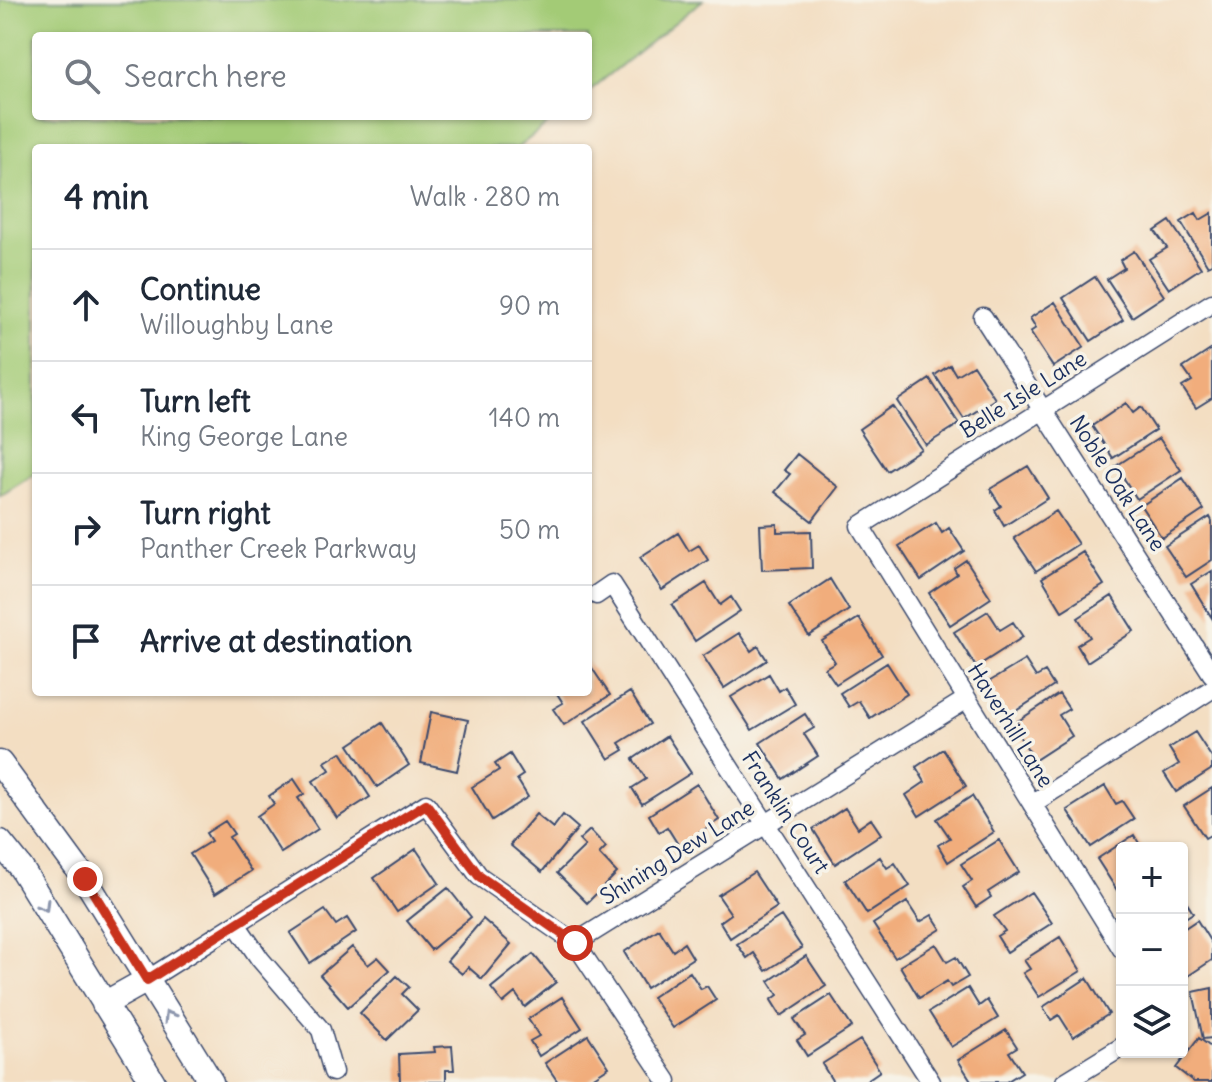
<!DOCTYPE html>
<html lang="en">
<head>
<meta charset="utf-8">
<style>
	:root { --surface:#fff; --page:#f2f2f3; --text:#1f2937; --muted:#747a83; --line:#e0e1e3 }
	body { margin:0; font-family:Delius,sans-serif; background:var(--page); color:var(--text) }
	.controls { position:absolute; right:24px; bottom:24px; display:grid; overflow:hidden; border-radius:8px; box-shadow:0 2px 6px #0004 }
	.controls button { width:72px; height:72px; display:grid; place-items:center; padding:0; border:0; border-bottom:2px solid var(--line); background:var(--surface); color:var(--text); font:40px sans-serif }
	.stop { position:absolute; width:24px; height:24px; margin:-18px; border:6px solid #c8321e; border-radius:50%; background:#fff }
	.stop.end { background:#c8321e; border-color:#fff; box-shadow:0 2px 8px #0008 }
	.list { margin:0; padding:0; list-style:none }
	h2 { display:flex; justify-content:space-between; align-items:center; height:104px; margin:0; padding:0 32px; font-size:34px }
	h2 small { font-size:26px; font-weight:400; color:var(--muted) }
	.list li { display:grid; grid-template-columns:52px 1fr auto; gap:24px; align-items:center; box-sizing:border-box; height:112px; padding:0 32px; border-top:2px solid var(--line) }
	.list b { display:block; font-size:30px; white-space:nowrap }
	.list p { margin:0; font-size:26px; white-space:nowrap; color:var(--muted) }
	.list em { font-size:26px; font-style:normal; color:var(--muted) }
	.icon { flex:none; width:44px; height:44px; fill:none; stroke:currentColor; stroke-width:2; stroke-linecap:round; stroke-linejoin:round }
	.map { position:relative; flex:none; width:1212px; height:1082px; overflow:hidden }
	.search { position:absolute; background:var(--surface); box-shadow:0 2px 6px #0004; left:32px; top:32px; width:560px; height:88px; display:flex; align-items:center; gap:20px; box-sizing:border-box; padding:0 28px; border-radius:8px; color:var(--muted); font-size:30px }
	.panel { position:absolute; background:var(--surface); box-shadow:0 2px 6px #0004; left:32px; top:144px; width:560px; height:552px; border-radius:8px }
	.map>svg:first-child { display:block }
	.green { fill:#a3cb76; stroke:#5f7d6a; stroke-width:2 }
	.building { fill:#f1ad7c }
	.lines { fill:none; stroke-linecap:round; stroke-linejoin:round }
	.minor-casing { stroke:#3b496d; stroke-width:21 }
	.secondary-casing { stroke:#3b496d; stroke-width:27 }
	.minor { stroke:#fff; stroke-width:18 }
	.secondary { stroke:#fff; stroke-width:24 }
	.oneway { stroke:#8d97ae }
	.route { stroke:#c8321e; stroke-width:10 }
	.labels { text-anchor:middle; stroke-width:7; stroke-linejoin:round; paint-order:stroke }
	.street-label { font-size:22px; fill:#1b2f5e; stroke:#f7f3e8 }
</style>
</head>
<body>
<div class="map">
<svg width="1212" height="1082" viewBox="0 0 1212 1082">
	<rect width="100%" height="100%" fill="#f7f3e8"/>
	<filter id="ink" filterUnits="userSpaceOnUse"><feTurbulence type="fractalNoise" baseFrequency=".0125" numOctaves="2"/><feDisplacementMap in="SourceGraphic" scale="16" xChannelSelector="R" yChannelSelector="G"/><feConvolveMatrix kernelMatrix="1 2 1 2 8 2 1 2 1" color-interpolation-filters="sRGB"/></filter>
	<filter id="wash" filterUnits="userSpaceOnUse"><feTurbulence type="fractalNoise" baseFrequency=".006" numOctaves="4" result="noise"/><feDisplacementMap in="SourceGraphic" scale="32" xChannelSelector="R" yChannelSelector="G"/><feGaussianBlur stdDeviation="1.8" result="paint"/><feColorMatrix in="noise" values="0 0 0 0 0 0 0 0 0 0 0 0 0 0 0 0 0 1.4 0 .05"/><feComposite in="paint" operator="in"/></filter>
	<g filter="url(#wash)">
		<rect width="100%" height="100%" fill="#f3dec2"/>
		<!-- green -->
		<path class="green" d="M0,0H703L588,92V36H36V116H558L517,148H36V473L0,496Z"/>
		<g id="blocks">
			<!-- building -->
			<path class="building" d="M1196,213L1200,220L1212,213V264L1208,266L1181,222Z
				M1170,221L1201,268L1169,289L1149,259L1167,248L1155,231Z
				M1134,251L1164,296L1132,317L1107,279L1124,268L1120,260Z
				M1095,277L1123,320L1091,341L1063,298Z
				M1055,302L1084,347L1053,367L1030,332L1036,328L1030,318Z
				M1212,349V398L1196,408L1182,387L1192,381L1183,368Z
				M950,365L956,375L973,365L995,399L964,419L935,375Z
				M930,379L959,424L926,445L897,401Z
				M1126,403L1133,413L1141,407L1156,430L1113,458L1092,426Z
				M892,406L921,449L887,471L859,429Z
				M1159,438L1181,470L1137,499L1116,466Z
				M797,454L838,487L812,521L775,492L790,474L784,470Z
				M1028,466L1048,498L1004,526L995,510L1001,506L990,489Z
				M1183,478L1204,510L1162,538L1141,506Z
				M1056,511L1078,544L1036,571L1014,538Z
				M1210,517L1212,521V560L1186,577L1165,546Z
				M936,523L942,533L949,528L964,551L921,580L899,546Z
				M777,524V532L811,531L812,568L762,570L760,525Z
				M678,533L689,551L699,545L708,560L662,590L640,557Z
				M1083,552L1104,585L1062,611L1042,578Z
				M966,560L991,598L950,625L929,593L957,574L954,568Z
				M1212,571V618L1191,584Z
				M830,579L849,610L809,636L789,606Z
				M706,583L720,605L731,597L740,611L695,641L672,605Z
				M1112,596L1134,631L1087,662L1077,645L1090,637L1078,618Z
				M988,611L1000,630L1013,622L1023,637L976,667L954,632Z
				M859,618L882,655L836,684L825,668L835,662L822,641Z
				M739,633L751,651L758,646L767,660L724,688L703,656Z
				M1025,660L1036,677L1045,672L1054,686L1008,716L987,683Z
				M588,662L610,695L564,725L553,709L563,703L556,692H588Z
				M887,663L907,694L870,718L859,701L849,707L840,693Z
				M769,674L779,691L785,687L795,704L752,730L731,697Z
				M630,692L650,724L619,743L624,750L609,759L585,721Z
				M1059,694L1069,709L1059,715L1072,736L1035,760L1012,725Z
				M431,712L468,720L457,771L421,763Z
				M805,714L814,728L804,734L818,756L783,779L760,743Z
				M382,723L409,765L377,787L349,745Z
				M1195,732L1212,758V769L1176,792L1164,773L1179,764L1169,748Z
				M667,736L691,773L642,804L632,788L646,779L633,759Z
				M943,749L966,786L919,816L906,795L925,782L916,767Z
				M341,752L370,797L337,818L313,781L330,770L325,762Z
				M510,754L523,775L517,779L528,797L492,820L472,787L499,770L495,764Z
				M294,779L304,794L298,798L318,829L281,853L257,816L274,804L269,796Z
				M697,784L719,820L679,846L667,827L659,832L649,815Z
				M1105,786L1116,804L1122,801L1134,819L1091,847L1067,810Z
				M1212,788V834L1205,838L1184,806Z
				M972,796L994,832L948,862L938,845L950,838L937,819Z
				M845,808L858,828L871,819L881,834L835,864L813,829Z
				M536,814L553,828L563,815L578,828L542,872L510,845Z
				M225,821L234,834L229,837L251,871L215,894L190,854L211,841L206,833Z
				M590,830L606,847L599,854L617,873L587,903L557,873L585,846L579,840Z
				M1134,835L1142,848H1122V898L1097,859Z
				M999,840L1019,872L988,892L991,897L976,907L963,887L972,881L961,864Z
				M416,849L439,883L397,912L374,878Z
				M880,857L887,868L895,863L910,886L867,914L845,880Z
				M754,872L777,907L730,938L720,922L731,914L718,895Z
				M448,888L471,917L431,950L407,921Z
				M1031,892L1052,923L1007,952L997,936L1005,931L994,916Z
				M1182,895L1193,913L1182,920Z
				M907,902L920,922L932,915L941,929L895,958L873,924Z
				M325,910L336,925L347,918L356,932L310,963L290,933Z
				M781,916L802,948L766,971L754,953L747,958L737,944Z
				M483,919L511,944L482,979L468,967L462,974L447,961Z
				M1197,920L1212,944V960L1182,980V930Z
				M659,929L673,951L684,943L693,958L646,988L624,952Z
				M1060,937L1081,971L1039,997L1023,973L1030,969L1024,960Z
				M936,944L947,962L956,957L968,977L951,987L947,981L919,998L900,966Z
				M352,947L368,965L378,957L390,970L348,1007L320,975Z
				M533,954L556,982L525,1007L515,993L503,1003L491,988Z
				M806,956L826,986L781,1016L771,1000L778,995L769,981Z
				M690,972L701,989L707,986L716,1000L673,1028L652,997Z
				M397,976L409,987L402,994L418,1010L387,1040L360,1013Z
				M1087,978L1109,1014L1073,1037L1059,1015L1051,1020L1043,1007Z
				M968,988L979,1006L987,1000L998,1018L951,1047L929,1012Z
				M1212,988V1038L1203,1039L1193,992Z
				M831,995L852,1027L807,1056L797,1040L805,1035L794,1019Z
				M562,997L582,1028L539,1056L530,1041L539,1036L528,1019Z
				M1006,1030L1017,1047L1009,1052L1022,1072L1006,1082H972L958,1060Z
				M588,1035L609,1067L586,1082H558L545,1063Z
				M1199,1038L1212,1048V1082H1194L1176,1068Z
				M860,1040L880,1071L864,1082H833L822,1064Z
				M452,1046L454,1070H446V1082H400L399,1054L435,1052L434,1047Z"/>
		</g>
	</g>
	<g filter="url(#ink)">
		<use href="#blocks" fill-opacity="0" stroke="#3b496d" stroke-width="2"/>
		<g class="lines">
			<!-- minor casing -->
			<g class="minor-casing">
				<path id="minor" d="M983,317L1212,674
					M596,595L612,584L931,1082
					M1032,804L1212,689
					M236,924L260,959L321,1030L333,1072
					M575,943L967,699
					M1122,949L860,526L1212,303
					M147,980L426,804L479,876L575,943L667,1081
					M1065,1082L1122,1047"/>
			</g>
			<!-- secondary casing -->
			<g class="secondary-casing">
				<path id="secondary" d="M0,763L85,879L211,1082
					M0,842L21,868L153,1082
					M104,1004L147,980"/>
			</g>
			<!-- minor -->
			<use href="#minor" class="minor"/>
			<!-- secondary -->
			<use href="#secondary" class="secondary"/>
		</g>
		<!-- one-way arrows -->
		<defs><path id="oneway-chevron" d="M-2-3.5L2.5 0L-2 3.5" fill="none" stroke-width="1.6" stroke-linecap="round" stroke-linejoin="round" transform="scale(2)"/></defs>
		<g class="oneway">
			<use href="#oneway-chevron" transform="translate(44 906) rotate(59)"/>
			<use href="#oneway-chevron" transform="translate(169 1016) rotate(-122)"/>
		</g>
	</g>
	<g class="lines" filter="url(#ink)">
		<!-- route -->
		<path class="route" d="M85,879L147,980L426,804L479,876L575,943"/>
	</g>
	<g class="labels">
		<!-- street labels -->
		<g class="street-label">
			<text transform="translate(1023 394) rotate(-32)" y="8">Belle Isle Lane</text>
			<text transform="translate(1118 483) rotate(57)" y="8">Noble Oak Lane</text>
			<text transform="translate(1011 725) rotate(58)" y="8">Haverhill Lane</text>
			<text transform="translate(786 812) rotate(57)" y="8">Franklin Court</text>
			<text transform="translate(677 852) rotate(-32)" y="8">Shining Dew Lane</text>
		</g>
	</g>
</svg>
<div class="controls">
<button>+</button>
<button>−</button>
<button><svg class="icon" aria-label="layers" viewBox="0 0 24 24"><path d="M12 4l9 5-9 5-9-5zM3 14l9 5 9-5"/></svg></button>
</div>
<div class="stop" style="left:575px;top:943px"></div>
<div class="stop end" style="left:85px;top:879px"></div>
<div class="search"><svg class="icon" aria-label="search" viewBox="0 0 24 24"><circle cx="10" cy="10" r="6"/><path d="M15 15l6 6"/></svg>Search here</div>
<section class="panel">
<h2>4 min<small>Walk · 280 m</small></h2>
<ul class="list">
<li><svg class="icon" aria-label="ahead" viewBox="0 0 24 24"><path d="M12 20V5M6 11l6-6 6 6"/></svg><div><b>Continue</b><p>Willoughby Lane</p></div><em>90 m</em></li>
<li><svg class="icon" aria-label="left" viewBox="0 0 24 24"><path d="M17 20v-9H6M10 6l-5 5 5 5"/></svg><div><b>Turn left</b><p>King George Lane</p></div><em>140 m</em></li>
<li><svg class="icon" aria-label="right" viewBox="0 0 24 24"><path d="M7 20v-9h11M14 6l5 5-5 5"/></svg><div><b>Turn right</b><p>Panther Creek Parkway</p></div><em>50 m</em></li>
<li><svg class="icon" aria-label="arrive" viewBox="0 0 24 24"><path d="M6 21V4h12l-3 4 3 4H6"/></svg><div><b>Arrive at destination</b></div></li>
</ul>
</section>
</div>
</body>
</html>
